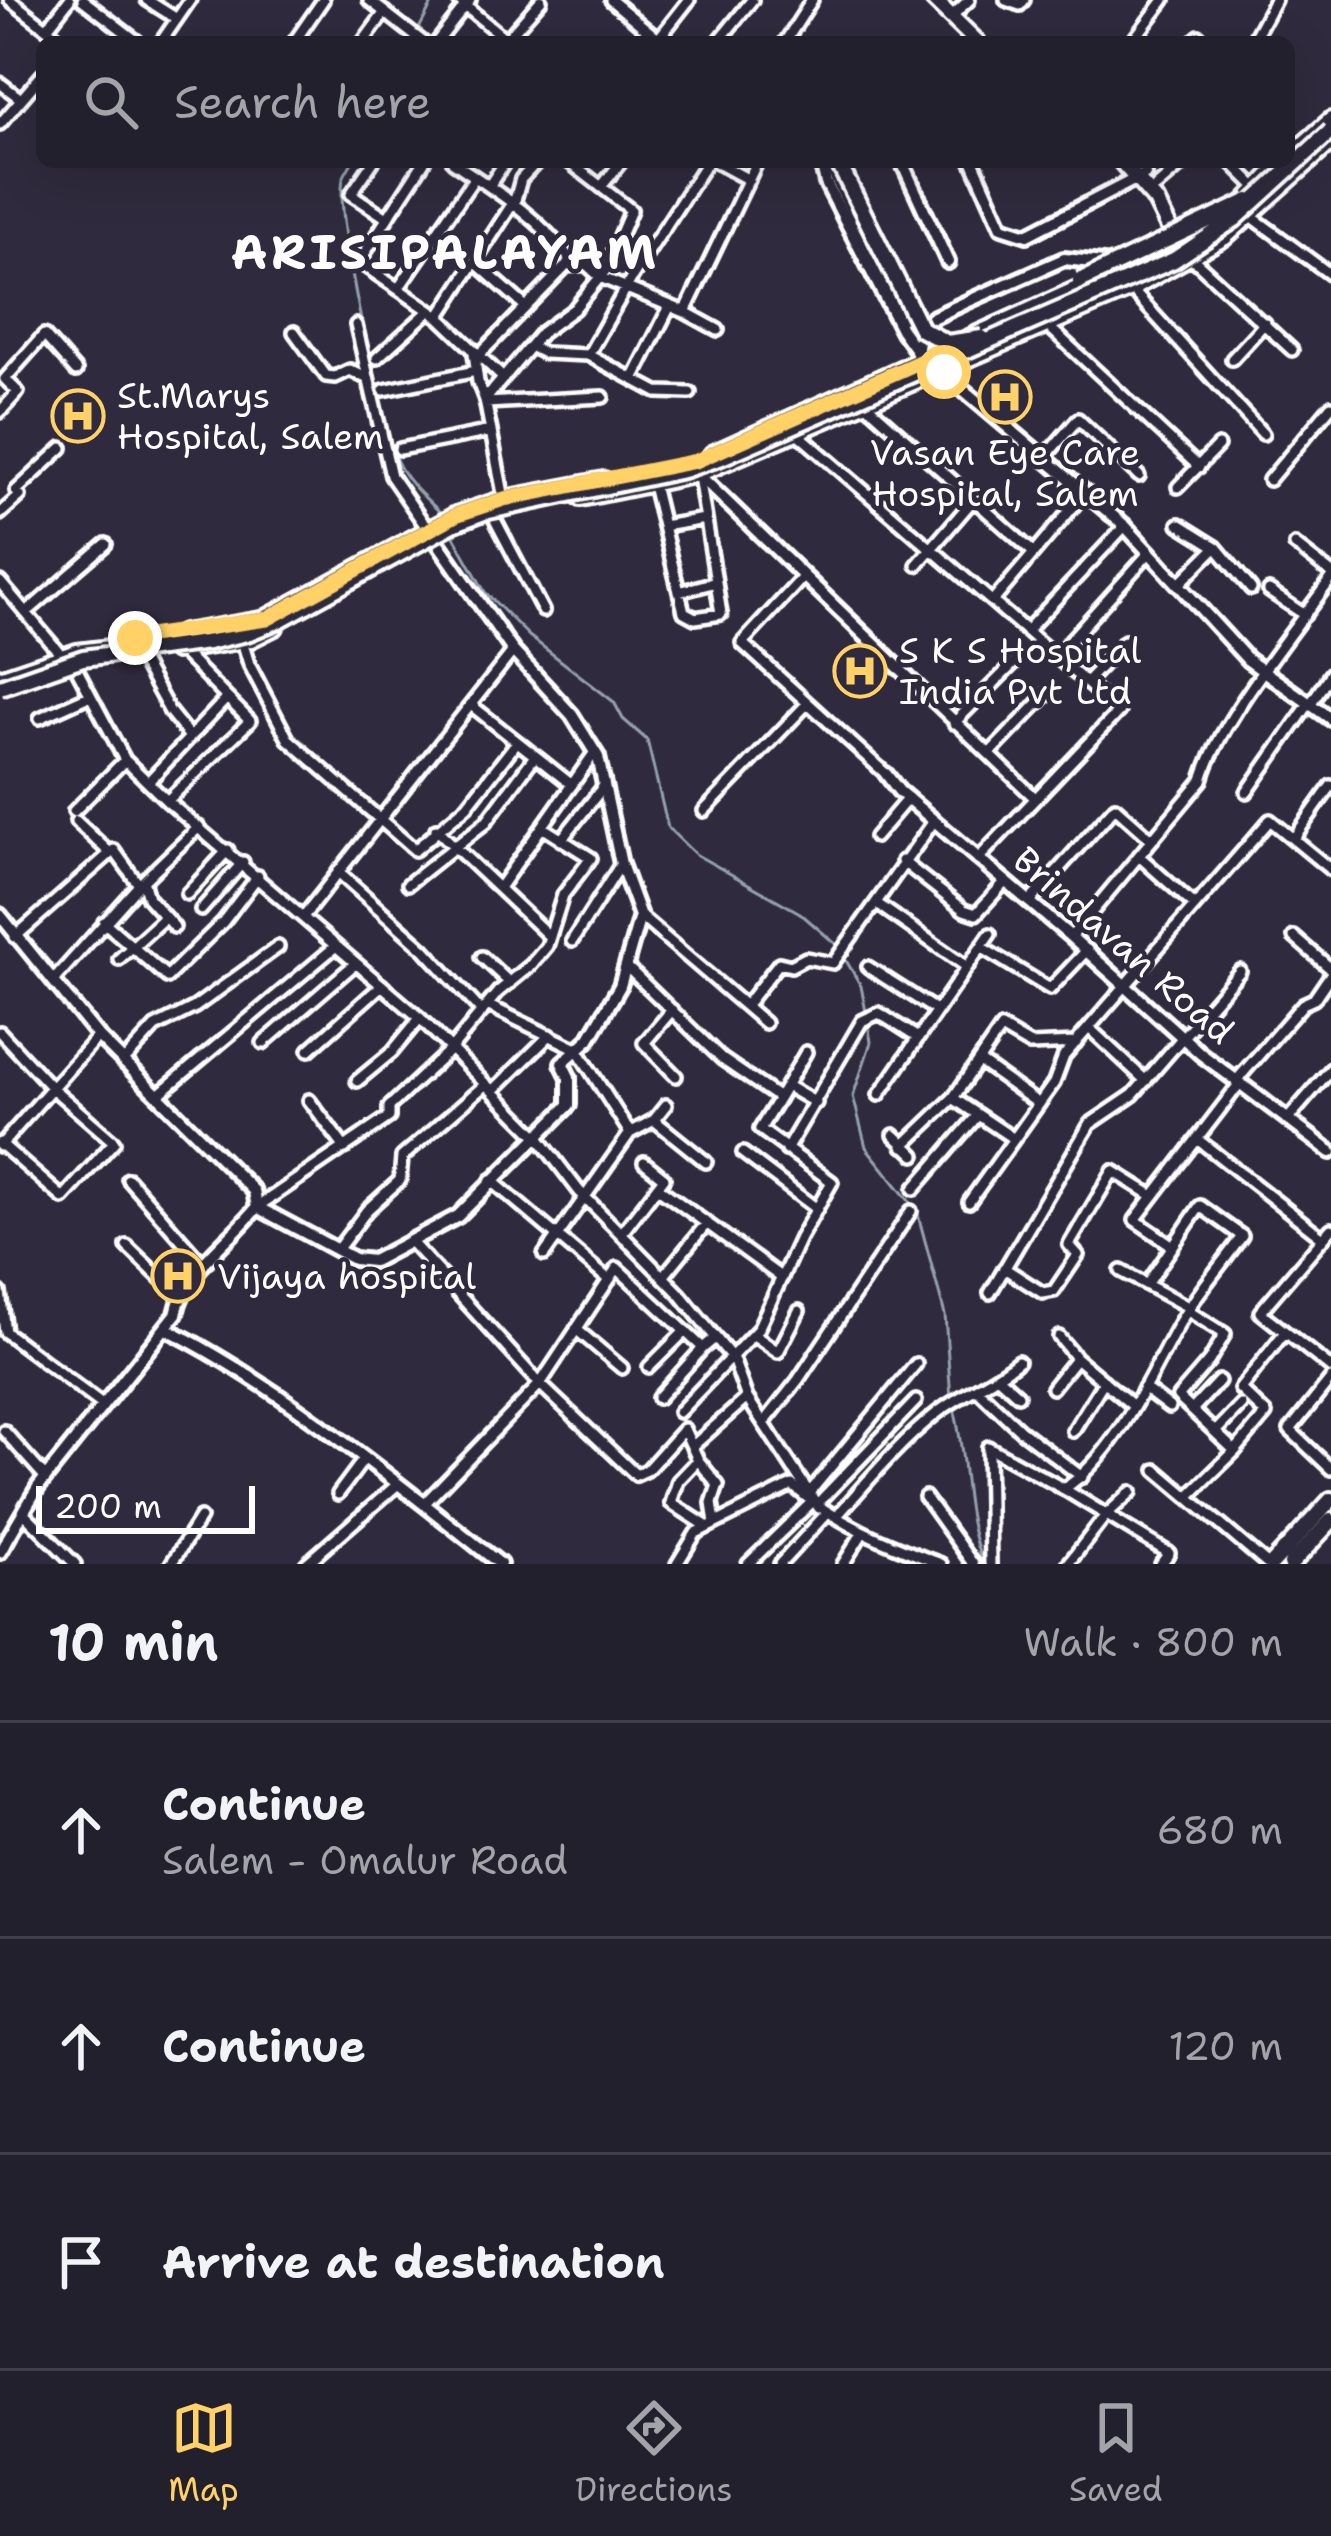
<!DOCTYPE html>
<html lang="en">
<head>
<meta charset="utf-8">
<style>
	:root { --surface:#23202e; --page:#2b2836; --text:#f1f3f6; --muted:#a3a3aa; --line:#403e4a; --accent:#ffd166 }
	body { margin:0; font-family:"Shantell Sans",sans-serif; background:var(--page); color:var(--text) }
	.scale { position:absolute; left:36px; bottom:30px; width:219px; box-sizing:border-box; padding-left:12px; border:6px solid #fff; border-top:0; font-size:33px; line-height:42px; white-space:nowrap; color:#fff; -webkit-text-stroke:9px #2f2a3d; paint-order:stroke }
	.stop { position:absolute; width:36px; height:36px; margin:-27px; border:9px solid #ffd166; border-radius:50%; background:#fff }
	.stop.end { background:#ffd166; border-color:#fff; box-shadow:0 3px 12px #0008 }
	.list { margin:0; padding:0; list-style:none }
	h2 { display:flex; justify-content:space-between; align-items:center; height:156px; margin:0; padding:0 48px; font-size:51px }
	h2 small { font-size:39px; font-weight:400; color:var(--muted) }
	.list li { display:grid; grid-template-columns:78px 1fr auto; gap:36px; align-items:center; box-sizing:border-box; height:216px; padding:0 48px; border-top:3px solid var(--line) }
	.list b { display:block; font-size:45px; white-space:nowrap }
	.list p { margin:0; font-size:39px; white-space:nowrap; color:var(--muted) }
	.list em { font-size:39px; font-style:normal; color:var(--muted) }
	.icon { flex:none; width:66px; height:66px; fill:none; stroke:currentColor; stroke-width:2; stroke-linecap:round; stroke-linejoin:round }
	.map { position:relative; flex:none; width:1331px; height:1564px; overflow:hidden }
	.search { position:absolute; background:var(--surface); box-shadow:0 12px 48px #0002; left:36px; right:36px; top:36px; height:132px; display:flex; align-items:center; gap:30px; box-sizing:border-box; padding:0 42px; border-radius:18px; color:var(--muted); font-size:45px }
	.sheet { height:804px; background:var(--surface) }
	nav { display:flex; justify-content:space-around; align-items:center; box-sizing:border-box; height:168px; border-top:3px solid var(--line); background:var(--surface); font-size:33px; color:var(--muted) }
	nav a { display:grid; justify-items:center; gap:6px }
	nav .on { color:var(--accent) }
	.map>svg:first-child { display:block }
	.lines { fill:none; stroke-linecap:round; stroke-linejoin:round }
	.stream { stroke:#94a2ae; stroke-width:3 }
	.minor-casing { stroke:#fff; stroke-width:18 }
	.tertiary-casing { stroke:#fff; stroke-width:20 }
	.primary-casing { stroke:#fff; stroke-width:22 }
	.minor { stroke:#2f2a3d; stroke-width:9 }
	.tertiary { stroke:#2f2a3d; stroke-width:10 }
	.primary { stroke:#2f2a3d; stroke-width:14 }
	.primary-bridge-casing { stroke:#fff; stroke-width:22; stroke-linecap:butt }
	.primary-bridge { stroke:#2f2a3d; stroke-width:14 }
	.route { stroke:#ffd166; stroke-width:15 }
	.labels { text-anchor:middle; stroke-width:9; stroke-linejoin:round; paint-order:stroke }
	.poi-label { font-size:36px; fill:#fff; stroke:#2f2a3d; text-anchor:start }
	.street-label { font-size:36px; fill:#fff; stroke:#2f2a3d }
	.district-label { font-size:48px; font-weight:bold; letter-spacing:3px; fill:#fff; stroke:#2f2a3d }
</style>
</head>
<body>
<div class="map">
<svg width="1331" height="1564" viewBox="0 0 1331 1564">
	<rect width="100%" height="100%" fill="#2f2a3d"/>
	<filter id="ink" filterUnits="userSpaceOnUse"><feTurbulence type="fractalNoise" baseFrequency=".00833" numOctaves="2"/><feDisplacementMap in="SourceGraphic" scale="24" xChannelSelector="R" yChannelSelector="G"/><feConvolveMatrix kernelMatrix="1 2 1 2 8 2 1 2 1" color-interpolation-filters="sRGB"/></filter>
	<g filter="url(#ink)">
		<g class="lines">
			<!-- stream -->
			<path class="stream" d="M412,42L434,0
				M352,162C349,168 345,173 343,179C335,215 380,420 396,459C406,483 426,498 443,515
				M450,529L485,592L529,636L614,702L623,719L647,740L668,828L695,854L800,913L838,946
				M844,957L861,986L866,1012
				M868,1024L871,1042L853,1096L866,1147L917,1211L945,1315L951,1399
				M954,1408C968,1464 961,1507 983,1564"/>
			<!-- minor casing -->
			<g class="minor-casing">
				<path id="minor" d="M10,0L64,42
					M83,0L138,42
					M147,0L177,19
					M369,0L423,42
					M458,0L509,42
					M611,0L658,39
					M1006,0L1020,5L1024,0
					M951,17L969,0
					M48,27L69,0
					M506,40L541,0
					M161,42L190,0
					M294,42L323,0
					M363,42L385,12
					M437,42L470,0
					M656,42L689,0
					M718,42L752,0
					M785,42L812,0
					M1132,42L1164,0
					M1192,42L1199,36
					M1252,42L1275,0
					M0,83L21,99
					M0,124L42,75
					M373,162L351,194L387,218
					M424,162L359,262L439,317L515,200L521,179L537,162
					M453,162C495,190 540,218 570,259L566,266L586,264L600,277L685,312L757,162
					M716,162L749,180
					M1231,162L1256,187
					M489,186L505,162
					M601,187L621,162
					M1156,187L1185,162
					M1251,216L1331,275
					M1192,258L1292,350
					M475,262L526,307
					M398,289L475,177
					M1131,289L1263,434
					M685,312L718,330
					M439,317L503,378
					M356,325L391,476L427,528
					M1047,325L1199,467
					M294,332L326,376L335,377L350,370L368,379
					M530,346L544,353L588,355L657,392L690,393
					M474,353L478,382L485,400
					M479,355L566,266
					M588,355L631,279L707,162
					M377,358L429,311
					M1232,359L1265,323
					M633,379L670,306
					M384,390L476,371
					M486,403L603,397
					M865,403L1034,553
					M0,412L18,392L5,379L44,335L76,371
					M797,433L1119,711L978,859
					M400,449L491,431
					M1043,459L1078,419L1139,476
					M1269,480L1331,406
					M653,485L684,612L695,618L721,614L716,582
					M1178,487L1218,446
					M504,499L485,400L541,333L574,309L605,271L631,210L569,162
					M0,514L20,496L16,491L62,448
					M493,516L543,611
					M1179,524L1216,547L1251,589
					M663,526L705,519
					M1295,545L1331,573
					M917,565L973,500
					M804,576L742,643L886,774
					M0,582L58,651
					M1180,583L1216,547
					M1269,591L1305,615
					M679,592L716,582L698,470
					M994,600L1084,494
					M28,611L106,544
					M1027,630L1125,526
					M242,641L249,664L288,739L415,850L467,806L517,742
					M139,656L170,712L190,737
					M1056,656L1150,552
					M75,666L125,760L167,801L420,1018L537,1136L579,1191L680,1294L733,1359L747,1398L819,1508
					M899,668L1035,798
					M1086,682L1125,641
					M471,705L572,785
					M1309,706L1331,673
					M40,718L89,696
					M954,723L1015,662
					M990,753L1050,691
					M148,782L226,699
					M1247,792L1308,705
					M167,801L250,721L181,651
					M74,811L125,760
					M704,811L808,703
					M76,821L110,853
					M436,829L550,937
					M875,837L908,798
					M1293,839L1331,786
					M561,840L603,787
					M1139,856L1195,906
					M902,861L964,910L976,914L1005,882
					M338,872L424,949L482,1012
					M144,884L148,898L174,927
					M408,884L486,822L535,756
					M499,888L595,752
					M187,894L228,850
					M1029,902L1115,807L1152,840
					M876,903L967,967
					M201,910L243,862
					M640,916L765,1023
					M303,917L513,651
					M104,922L167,977L223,922L258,876
					M15,937L114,850L139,885
					M1071,937L1202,780C1218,723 1294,630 1331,579
					M1294,937L1331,969
					M572,941L621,864
					M981,947L1050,989L1087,950
					M482,957L510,983
					M119,959L163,919
					M626,966L722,1059L779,1098L760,1129L832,1182L800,1238L758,1329L679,1412
					M868,967L937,1011
					M53,981L139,885L199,827
					M487,1005L577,1049L630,1133L544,1255
					M746,1005L779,963L791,966L806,958L833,963L934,821
					M672,1010L644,1043L676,1076
					M1089,1028L1146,1081
					M0,1032L51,1087L114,1142L63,1198L0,1143
					M263,1043L356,963
					M309,1050L382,985
					M979,1061L1039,1104
					M123,1062L155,1027L195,1007L278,947
					M357,1081L392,1052L420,1018
					M1236,1081L1303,1004L1314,999L1331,974
					M787,1086L816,1103
					M493,1091L550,1035
					M159,1094L336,946
					M879,1095L990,934
					M779,1098L806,1052
					M309,1100L345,1148
					M654,1120L706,1162
					M1287,1120L1331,1069
					M630,1133L654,1120L666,1105
					M894,1135L915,1155
					M1014,1139L953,1098L1001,1028L1030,1045L1076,1043
					M1197,1139L1323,1238
					M0,1146L98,1036
					M903,1146L953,1098
					M786,1150L862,1021L879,1013L918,1038
					M743,1153L817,1209
					M128,1179L204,1265
					M491,1180L609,1280
					M657,1187L782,1278
					M914,1189L978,1115
					M969,1202L1054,1083L1064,1056L1270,820L1331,870
					M257,1207L389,1117V1107L451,1049L498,992L531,965L547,946L563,895L591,858L542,827
					M1331,1229L1260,1312L1331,1368
					M621,1234L664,1178L644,1162
					M411,1242L540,1384L424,1504
					M127,1246L179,1296
					M1173,1246L1135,1220L1240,1083
					M337,1250L367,1210L400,1180L402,1157L486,1084
					M1004,1268L1043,1293L1054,1291L1078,1255L1069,1245L1113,1171L1153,1196
					M1121,1271L1190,1308
					M663,1277L706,1224
					M1148,1283L1200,1206L1242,1236C1220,1267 1194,1296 1176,1329C1147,1382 1115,1455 1064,1489L1169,1553L1161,1564
					M0,1292L5,1332L101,1404
					M990,1293L1090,1124L1133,1095L1240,971
					M1188,1311L1225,1334L1209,1361L1178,1397L1235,1451L1188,1497L1267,1564
					M576,1329L622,1368
					M754,1335L778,1352L799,1311
					M1059,1337L1076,1358L1132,1405
					M649,1367L685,1331
					M998,1377L1018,1395
					M1331,1379L1290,1430L1331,1469
					M1052,1388L1076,1358
					M1144,1388L1169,1407
					M978,1390L1020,1430L1082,1477
					M658,1398L703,1348
					M1192,1410L1219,1381
					M764,1423L798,1380L911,1211
					M4,1431L46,1478
					M1073,1431L1104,1381
					M1215,1432L1241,1405
					M694,1445L747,1398
					M1235,1451L1266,1414L1240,1389L1285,1332
					M698,1460L678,1481L671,1503L708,1527
					M1156,1470L1188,1497
					M810,1492L916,1364
					M338,1494L364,1459
					M925,1497L973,1564
					M817,1504L916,1401
					M25,1514L75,1564
					M836,1517C868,1481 899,1443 937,1413C963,1393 993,1382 1018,1361
					M715,1523L712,1503L718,1485L698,1460L684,1429L647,1470L636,1475L540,1384L617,1268L703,1348L715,1338
					M171,1564L200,1518
					M306,1564L398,1484
					M677,1564L696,1533L792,1485C835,1523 887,1544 941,1564
					M748,1564L812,1502
					M780,1564L827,1513
					M843,1564L863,1532
					M990,1564L988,1447L1064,1489
					M1068,1564L1106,1515L1131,1492"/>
			</g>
			<!-- tertiary casing -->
			<g class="tertiary-casing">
				<path id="tertiary" d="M821,162L826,183L901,329L916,350L1125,526L1248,660L1331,719
					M902,162L948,262
					M973,162L1002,227L1027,235L1145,174
					M917,354L920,335L932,318L971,300L1064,259L1113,264
					M698,474L899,668
					M886,774L899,791L1071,937L1201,1054L1331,1152
					M0,915L98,1036L254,1191L257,1207L354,1259L373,1261L458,1216L569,1105V1077L562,1063L589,1039L620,986L640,916L621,864L598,757L572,715L513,651L429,530
					M165,1328C281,1386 398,1484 500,1564
					M0,1552L38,1487L176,1314C185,1269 230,1242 257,1207"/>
			</g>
			<!-- primary casing -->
			<g class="primary-casing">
				<path id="primary" d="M934,0L977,42
					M1289,157L1331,120
					M830,162L903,316
					M1122,162L1156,201L1178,246
					M1239,208L1283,162
					M1144,258L1194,234
					M712,454L1097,280
					M581,498L698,474L1131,289L1225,237L1331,142
					M261,621L456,515L504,499L604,480
					M183,633L267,619
					M176,651L251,639L275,627
					M0,678L77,652L194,638
					M1272,1564L1331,1500
					M1291,1564L1331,1521"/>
			</g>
			<!-- minor -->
			<use href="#minor" class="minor"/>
			<!-- tertiary -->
			<use href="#tertiary" class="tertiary"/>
			<!-- primary -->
			<use href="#primary" class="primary"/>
			<!-- primary-bridge casing -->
			<g class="primary-bridge-casing">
				<path id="primary-bridge" d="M838,162L921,329L947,343L982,338
					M1080,281L1249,201
					M0,687L83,658L208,642L247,633L279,620L453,524L484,512L683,470L719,458L1174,260L1235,219L1331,131"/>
			</g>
			<!-- primary-bridge -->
			<use href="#primary-bridge" class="primary-bridge"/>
		</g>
	</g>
	<g class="lines" filter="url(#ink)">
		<!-- route -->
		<path class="route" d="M135,638L267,619L456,515L504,499L696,461L926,359L944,372"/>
	</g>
	<!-- icons -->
	<defs>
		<g id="hospital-ring" transform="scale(2.7)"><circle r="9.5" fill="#2f2a3d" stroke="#ffd166" stroke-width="1.5"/><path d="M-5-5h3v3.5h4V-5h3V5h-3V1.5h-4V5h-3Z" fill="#ffd166"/></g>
	</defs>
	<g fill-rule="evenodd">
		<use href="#hospital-ring" x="1005" y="397"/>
		<use href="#hospital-ring" x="78" y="416"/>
		<use href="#hospital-ring" x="860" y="671"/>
		<use href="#hospital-ring" x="178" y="1276"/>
	</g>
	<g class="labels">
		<!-- poi labels -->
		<g class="poi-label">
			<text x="117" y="408">St.Marys<tspan x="117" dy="41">Hospital, Salem</tspan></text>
			<text x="1005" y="465" text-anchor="middle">Vasan Eye Care<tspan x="1005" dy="41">Hospital, Salem</tspan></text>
			<text x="899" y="663">S K S Hospital<tspan x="899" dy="41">India Pvt Ltd</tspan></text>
			<text x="217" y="1289">Vijaya hospital</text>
		</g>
		<!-- street labels -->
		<g class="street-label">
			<text transform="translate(1124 945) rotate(41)" y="13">Brindavan Road</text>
		</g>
		<!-- district labels -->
		<g class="district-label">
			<text x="445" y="269">ARISIPALAYAM</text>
		</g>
	</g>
</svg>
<div class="scale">200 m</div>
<div class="stop" style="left:944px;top:372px"></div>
<div class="stop end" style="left:135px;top:638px"></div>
<div class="search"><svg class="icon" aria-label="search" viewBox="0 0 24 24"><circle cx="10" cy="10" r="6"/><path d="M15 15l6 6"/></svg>Search here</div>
</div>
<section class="sheet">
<h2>10 min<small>Walk · 800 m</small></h2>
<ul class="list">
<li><svg class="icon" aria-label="ahead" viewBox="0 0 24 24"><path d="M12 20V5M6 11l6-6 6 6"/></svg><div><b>Continue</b><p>Salem - Omalur Road</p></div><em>680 m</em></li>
<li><svg class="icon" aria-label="ahead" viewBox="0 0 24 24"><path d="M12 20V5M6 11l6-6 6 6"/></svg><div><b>Continue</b></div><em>120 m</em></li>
<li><svg class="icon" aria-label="arrive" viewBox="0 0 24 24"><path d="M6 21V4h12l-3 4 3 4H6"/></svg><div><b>Arrive at destination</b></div></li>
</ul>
</section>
<nav>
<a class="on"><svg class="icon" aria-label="map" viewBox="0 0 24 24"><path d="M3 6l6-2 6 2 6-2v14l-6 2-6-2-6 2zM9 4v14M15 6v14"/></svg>Map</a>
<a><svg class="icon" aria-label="directions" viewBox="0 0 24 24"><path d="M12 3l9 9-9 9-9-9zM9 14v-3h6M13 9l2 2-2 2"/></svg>Directions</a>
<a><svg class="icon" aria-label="saved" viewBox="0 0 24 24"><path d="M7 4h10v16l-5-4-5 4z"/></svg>Saved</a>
</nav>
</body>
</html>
